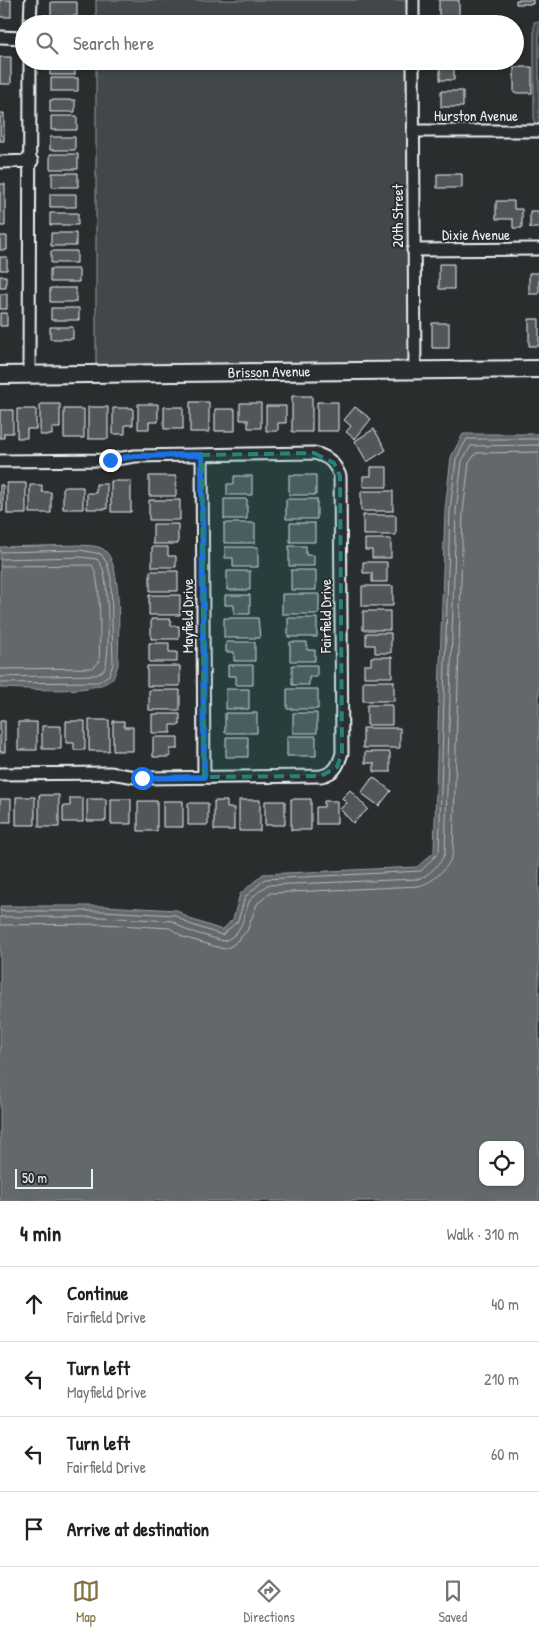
<!DOCTYPE html>
<html lang="en">
<head>
<meta charset="utf-8">
<style>
	:root { --surface:#fff; --page:#f2f2f2; --text:#202124; --muted:#757577; --line:#e0e0e0; --accent:#847042 }
	body { margin:0; font-family:"Patrick Hand",sans-serif; background:var(--page); color:var(--text) }
	.controls { position:absolute; right:15px; bottom:15px; display:grid; overflow:hidden; border-radius:10px; box-shadow:0 1px 4px #0004 }
	.controls button { width:45px; height:45px; display:grid; place-items:center; padding:0; border:0; border-bottom:1px solid var(--line); background:var(--surface); color:var(--text); font:25px sans-serif }
	.scale { position:absolute; left:15px; bottom:12px; width:78px; box-sizing:border-box; padding-left:5px; border:2px solid #e8f1f8; border-top:0; font-size:14px; line-height:18px; white-space:nowrap; color:#e8f1f8; -webkit-text-stroke:4px #2a2d2e; paint-order:stroke }
	.stop { position:absolute; width:15px; height:15px; margin:-11px; border:4px solid #1a73e8; border-radius:50%; background:#fff }
	.stop.end { background:#1a73e8; border-color:#fff; box-shadow:0 1px 5px #0008 }
	.list { margin:0; padding:0; list-style:none }
	h2 { display:flex; justify-content:space-between; align-items:center; height:65px; margin:0; padding:0 20px; font-size:21px }
	h2 small { font-size:16px; font-weight:400; color:var(--muted) }
	.list li { display:grid; grid-template-columns:32px 1fr auto; gap:15px; align-items:center; box-sizing:border-box; height:75px; padding:0 20px; border-top:1px solid var(--line) }
	.list b { display:block; font-size:19px; white-space:nowrap }
	.list p { margin:0; font-size:16px; white-space:nowrap; color:var(--muted) }
	.list em { font-size:16px; font-style:normal; color:var(--muted) }
	.icon { flex:none; width:28px; height:28px; fill:none; stroke:currentColor; stroke-width:2; stroke-linecap:round; stroke-linejoin:round }
	.map { position:relative; flex:none; width:539px; height:1201px; overflow:hidden }
	.search { position:absolute; background:var(--surface); box-shadow:0 1px 4px #0004; left:15px; right:15px; top:15px; height:55px; display:flex; align-items:center; gap:12px; box-sizing:border-box; padding:0 18px; border-radius:28px; color:var(--muted); font-size:19px }
	.sheet { height:365px; background:var(--surface) }
	nav { display:flex; justify-content:space-around; align-items:center; box-sizing:border-box; height:70px; border-top:1px solid var(--line); background:var(--surface); font-size:14px; color:var(--muted) }
	nav a { display:grid; justify-items:center; gap:2px }
	nav .on { color:var(--accent) }
	.map>svg:first-child { display:block }
	.green { fill:#424648; stroke:#959ca0 }
	.water { fill:#63686b; stroke:#989fa3; fill-rule:evenodd }
	.lines { fill:none; stroke-linecap:round; stroke-linejoin:round }
	.shore { stroke:#b3bac0; stroke-width:1 }
	.building { fill:#535759; stroke:#e8f1f8 }
	.street-casing { stroke:#e8f1f8; stroke-width:15 }
	.secondary-casing { stroke:#e8f1f8; stroke-width:20 }
	.street { stroke:#2a2d2e; stroke-width:11 }
	.secondary { stroke:#2a2d2e; stroke-width:16 }
	.route { stroke:#1a73e8; stroke-width:6 }
	.marked { fill:#25827c; fill-opacity:0.2; stroke:#25827c; stroke-width:4; stroke-dasharray:10 6; stroke-linejoin:round }
	.labels { text-anchor:middle; stroke-width:4; stroke-linejoin:round; paint-order:stroke }
	.street-label { font-size:15px; fill:#e8f1f8; stroke:#2a2d2e }
</style>
</head>
<body>
<div class="map">
<svg width="539" height="1201" viewBox="0 0 539 1201">
	<rect width="100%" height="100%" fill="#2a2d2e"/>
	<filter id="ink" filterUnits="userSpaceOnUse"><feTurbulence type="fractalNoise" baseFrequency=".02" numOctaves="2"/><feDisplacementMap in="SourceGraphic" scale="10" xChannelSelector="R" yChannelSelector="G"/><feConvolveMatrix kernelMatrix="1 2 1 2 8 2 1 2 1" color-interpolation-filters="sRGB"/></filter>
	<g filter="url(#ink)">
		<!-- green -->
		<path class="green" d="M96,0H407V24H96Z
			M534,22H539V124H534Z
			M96,61H407L409,365L96,369Z"/>
		<!-- water -->
		<path class="water" d="M463,434H539V1201H0V906H103L177,910L190,919L222,930L233,919L240,894L263,874L417,867L434,852L445,510L451,457ZM483,1145H520V1182H483Z
			M80,545C88,546 96,545 103,549C124,562 118,641 118,665C116,670 115,676 112,679C93,696 26,688 0,688V547Z"/>
		<g class="lines">
			<!-- shore -->
			<path class="shore" d="M0,552L80,550L101,554L107,563L111,578L113,664L109,675L98,682L0,683
				M0,559L80,557L97,559C100,563 103,567 104,573C108,589 110,649 106,664C105,671 101,672 96,675L0,677
				M0,566L92,565C102,579 100,642 99,662L93,668L0,669
				M0,911H102L175,915L189,924L222,935L238,921L245,897L265,879L421,871L439,852L450,511L456,459L467,439H539
				M0,917H102L173,921L186,930L223,941C242,936 243,917 249,902C252,896 262,890 267,885L418,879C428,876 442,863 445,853L456,511L462,461L471,446L539,445
				M0,925L102,924L170,928L183,937L224,949L233,945L247,931L257,904L270,893L419,886C432,883 450,867 453,853L463,512L469,463L476,453L539,452"/>
		</g>
		<!-- building -->
		<path class="building" d="M0,0H11V17H0Z
			M439,0H459V17H439Z
			M516,0H533V4H516Z
			M51,2H77V16H51Z
			M0,57H11V84H0Z
			M440,61H454V80H440Z
			M50,62H75V75H50Z
			M514,67H532V93H514Z
			M51,78H78V91H51Z
			M441,91H463V107H441Z
			M50,100H75V112H50Z
			M0,113H4V141H0Z
			M51,116H77V130H51Z
			M50,137H75V150H50Z
			M50,154H78V169H50Z
			M52,173H78V187H52Z
			M437,174H462V188H437Z
			M0,184H5V226H0Z
			M50,194H76V207H50Z
			M496,201H514V209H522V228H513V219H496Z
			M530,211H539V228H530Z
			M50,213H78V225H50Z
			M51,233H76V246H51Z
			M0,236H7V250H0Z
			M51,251H77V263H51Z
			M0,257H7V270H0Z
			M439,264H454V289H439Z
			M50,269H79V282H50Z
			M529,273H539V294H529Z
			M0,276H6V288H0Z
			M50,288H76V302H50Z
			M0,294H7V309H0Z
			M51,308H79V320H51Z
			M0,313H7V326H0Z
			M529,319H539V346H529Z
			M432,323H449V348H432Z
			M50,327H73V339H50Z
			M292,396H312V432H292Z
			M190,402H209V432H190Z
			M317,402H338V431H317Z
			M240,403H261V428H248V420H240Z
			M40,404H60V428H52V435H40Z
			M138,404H158V422H149V429H138Z
			M266,406H286V423H278V431H266Z
			M88,407H108V439H88Z
			M164,407H183V429H164Z
			M355,407L371,419L355,439L346,432L351,426L344,420Z
			M113,408H133V425H125V434H113Z
			M17,409H36V429H27V438H17Z
			M64,409H84V438H64Z
			M215,409H235V431H215Z
			M0,410H13V433H4V438H0Z
			M374,429L386,450L367,462L355,441Z
			M371,467H387V487H363V476H371Z
			M289,475H316V495H289Z
			M149,476H176V496H149Z
			M234,476H252V495H227V484H234Z
			M111,481H131V512H111Z
			M7,483H26V514H7Z
			M96,484H107V509H87V493H96Z
			M0,485H3V511H0Z
			M30,485H42V492H51V513H30Z
			M63,487H83V509H63Z
			M361,491H393V511H361Z
			M224,499H247V519H224Z
			M286,499H317V519H286Z
			M149,500H180V520H149Z
			M363,515H396V535H363Z
			M224,523H255V543H224Z
			M290,523H315V542H290Z
			M153,524H178V544H153Z
			M365,539H391V558H372V550H365Z
			M289,546H306V555H314V566H289Z
			M152,547H168V556H176V567H152Z
			M225,547H258V567H233V558H225Z
			M363,562H387V582H372V573H363Z
			M291,570H316V590H291Z
			M150,571H178V591H150Z
			M227,571H250V590H227Z
			M362,586H393V606H362Z
			M282,594H319V614H282Z
			M149,595H180V615H149Z
			M225,595H250V614H234V605H225Z
			M363,611H390V630H363Z
			M224,618H258L260,638H224Z
			M288,618H317V637H288Z
			M151,619H171V626H179V639H151Z
			M366,633H391V653H375V645H366Z
			M226,642H255V661H234V652H226Z
			M290,642H307V650H315V661H290Z
			M149,643H169V652H177V662H149Z
			M371,657H392V677H364V665H371Z
			M228,665H253V685H236V676H228Z
			M292,665H317V677H309V685H292Z
			M147,666H180V686H147Z
			M363,681H394V701H363Z
			M226,689H249V709H226Z
			M287,689H318V709H287Z
			M149,690H180V710H149Z
			M367,705H392V725H367Z
			M225,713H257V733H225Z
			M293,713H317V733H293Z
			M152,714H180V725H171V733H152Z
			M89,720H109V751H89Z
			M0,721H5V752H0Z
			M66,721H85V750H74V743H66Z
			M113,721H124V727H133V751H113Z
			M18,722H37V750H18Z
			M42,726H61V749H42Z
			M363,728H400V748H363Z
			M287,736H316V756H287Z
			M153,737H178V749H170V757H153Z
			M226,737H248V757H226Z
			M365,752H390V772H374V763H365Z
			M373,777L391,791L379,806L361,793Z
			M350,790L368,809L353,823L340,809L347,803L342,798Z
			M39,795H59V827H39Z
			M16,797H35V825H16Z
			M70,798H83V822H63V806H70Z
			M0,799H11V822H0Z
			M87,799H106V821H87Z
			M111,799H131V824H111Z
			M291,799H311V830H291Z
			M239,800H260V831H239Z
			M138,801H157V831H138Z
			M163,801H183V827H163Z
			M214,801H227V808H234V830H214Z
			M265,801H285V825H265Z
			M324,801H337V824H316V807H324Z
			M188,803H208V825H188Z"/>
		<g class="lines">
			<!-- street casing -->
			<g class="street-casing">
				<path id="street" d="M413,0V24
					M30,24L31,0
					M0,37L24,38
					M413,61L415,370
					M413,131H539
					M0,162L32,161
					M413,250L539,249
					M29,375L30,61
					M202,455L204,777
					M0,461L110,460L135,456L314,453C329,457 334,462 340,476L342,753C338,766 335,773 321,776L142,778L110,773L0,774"/>
			</g>
			<!-- secondary casing -->
			<g class="secondary-casing">
				<path id="secondary" d="M0,375L539,369"/>
			</g>
			<!-- street -->
			<use href="#street" class="street"/>
			<!-- secondary -->
			<use href="#secondary" class="secondary"/>
		</g>
	</g>
	<g class="lines" filter="url(#ink)">
		<!-- route -->
		<path class="route" d="M110,460L135,456L202,455L204,777L142,778"/>
	</g>
	<!-- marked area -->
	<path class="marked" d="M314,453L334,463L340,476L342,753L337,767L321,776L204,777L202,455Z"/>
	<g class="labels">
		<!-- street labels -->
		<g class="street-label">
			<text x="476" y="121">Hurston Avenue</text>
			<text transform="translate(398 216) rotate(-90)" y="5">20th Street</text>
			<text x="476" y="240">Dixie Avenue</text>
			<text transform="translate(269 372) rotate(-1)" y="5">Brisson Avenue</text>
			<text transform="translate(188 616) rotate(-90)" y="5">Mayfield Drive</text>
			<text transform="translate(326 616) rotate(-90)" y="5">Fairfield Drive</text>
		</g>
	</g>
</svg>
<div class="controls">
<button><svg class="icon" aria-label="locate" viewBox="0 0 24 24"><circle cx="12" cy="12" r="6"/><path d="M12 2v4M12 18v4M2 12h4M18 12h4"/></svg></button>
</div>
<div class="scale">50 m</div>
<div class="stop" style="left:142px;top:778px"></div>
<div class="stop end" style="left:110px;top:460px"></div>
<div class="search"><svg class="icon" aria-label="search" viewBox="0 0 24 24"><circle cx="10" cy="10" r="6"/><path d="M15 15l6 6"/></svg>Search here</div>
</div>
<section class="sheet">
<h2>4 min<small>Walk · 310 m</small></h2>
<ul class="list">
<li><svg class="icon" aria-label="ahead" viewBox="0 0 24 24"><path d="M12 20V5M6 11l6-6 6 6"/></svg><div><b>Continue</b><p>Fairfield Drive</p></div><em>40 m</em></li>
<li><svg class="icon" aria-label="left" viewBox="0 0 24 24"><path d="M17 20v-9H6M10 6l-5 5 5 5"/></svg><div><b>Turn left</b><p>Mayfield Drive</p></div><em>210 m</em></li>
<li><svg class="icon" aria-label="left" viewBox="0 0 24 24"><path d="M17 20v-9H6M10 6l-5 5 5 5"/></svg><div><b>Turn left</b><p>Fairfield Drive</p></div><em>60 m</em></li>
<li><svg class="icon" aria-label="arrive" viewBox="0 0 24 24"><path d="M6 21V4h12l-3 4 3 4H6"/></svg><div><b>Arrive at destination</b></div></li>
</ul>
</section>
<nav>
<a class="on"><svg class="icon" aria-label="map" viewBox="0 0 24 24"><path d="M3 6l6-2 6 2 6-2v14l-6 2-6-2-6 2zM9 4v14M15 6v14"/></svg>Map</a>
<a><svg class="icon" aria-label="directions" viewBox="0 0 24 24"><path d="M12 3l9 9-9 9-9-9zM9 14v-3h6M13 9l2 2-2 2"/></svg>Directions</a>
<a><svg class="icon" aria-label="saved" viewBox="0 0 24 24"><path d="M7 4h10v16l-5-4-5 4z"/></svg>Saved</a>
</nav>
</body>
</html>
